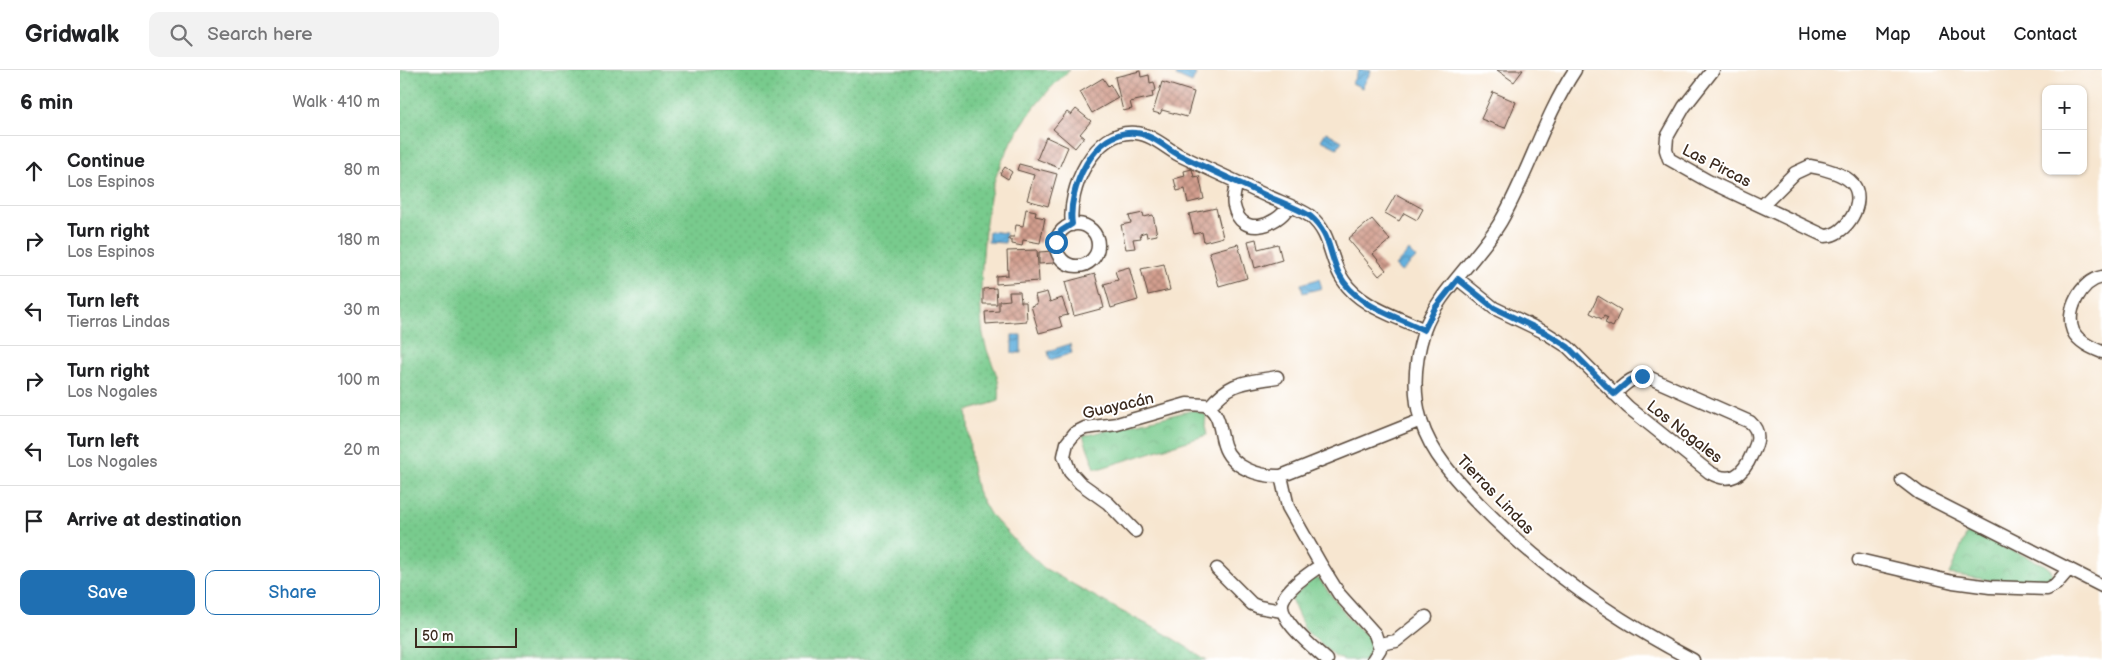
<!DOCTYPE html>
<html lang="en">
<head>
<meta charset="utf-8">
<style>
	:root { --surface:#fff; --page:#f2f2f2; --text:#202124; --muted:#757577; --line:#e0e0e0; --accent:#1f6fb2 }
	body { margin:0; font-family:"Balsamiq Sans",sans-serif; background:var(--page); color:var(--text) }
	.controls { position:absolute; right:15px; top:15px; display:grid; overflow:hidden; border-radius:10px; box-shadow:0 1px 4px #0004 }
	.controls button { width:45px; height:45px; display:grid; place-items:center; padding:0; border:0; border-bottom:1px solid var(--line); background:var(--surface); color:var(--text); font:25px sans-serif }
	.scale { position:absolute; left:15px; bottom:12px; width:102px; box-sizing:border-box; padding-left:5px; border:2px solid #3b2a1e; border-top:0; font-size:14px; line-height:18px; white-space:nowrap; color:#3b2a1e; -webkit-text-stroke:4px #fff; paint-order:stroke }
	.stop { position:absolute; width:15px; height:15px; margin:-11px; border:4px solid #1f6fb2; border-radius:50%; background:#fff }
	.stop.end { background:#1f6fb2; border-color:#fff; box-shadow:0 1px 5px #0008 }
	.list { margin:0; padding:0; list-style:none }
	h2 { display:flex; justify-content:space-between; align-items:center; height:65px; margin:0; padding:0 20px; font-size:21px }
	h2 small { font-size:16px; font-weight:400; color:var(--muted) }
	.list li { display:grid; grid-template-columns:32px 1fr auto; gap:15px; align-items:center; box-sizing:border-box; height:70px; padding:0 20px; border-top:1px solid var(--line) }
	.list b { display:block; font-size:19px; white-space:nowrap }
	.list p { margin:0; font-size:16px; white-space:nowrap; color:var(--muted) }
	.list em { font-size:16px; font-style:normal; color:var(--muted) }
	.actions { display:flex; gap:10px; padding:15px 20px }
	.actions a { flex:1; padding:11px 0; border:1px solid var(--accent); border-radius:10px; text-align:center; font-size:18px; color:var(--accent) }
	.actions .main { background:var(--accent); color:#fff }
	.icon { flex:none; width:28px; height:28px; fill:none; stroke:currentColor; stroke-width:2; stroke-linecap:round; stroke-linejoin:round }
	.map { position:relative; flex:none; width:1702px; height:590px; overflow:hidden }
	header { display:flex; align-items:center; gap:30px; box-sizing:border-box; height:70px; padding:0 25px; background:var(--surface); border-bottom:1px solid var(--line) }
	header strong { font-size:24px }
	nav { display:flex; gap:28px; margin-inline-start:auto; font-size:18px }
	.search { width:350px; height:45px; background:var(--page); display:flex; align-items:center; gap:12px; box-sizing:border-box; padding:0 18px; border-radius:10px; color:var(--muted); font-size:19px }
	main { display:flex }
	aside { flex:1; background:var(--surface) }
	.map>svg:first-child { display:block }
	.grass { fill:url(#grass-dots); stroke:#5a7a56 }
	.park { fill:url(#park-crowns); stroke:#5a7a56 }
	.water { fill:url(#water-waves); stroke:#506e7e }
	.building { fill:url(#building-cross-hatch) }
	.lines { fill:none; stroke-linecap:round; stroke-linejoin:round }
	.minor-casing { stroke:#574639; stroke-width:15 }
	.minor { stroke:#fff; stroke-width:12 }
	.route { stroke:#1f6fb2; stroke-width:6 }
	.labels { text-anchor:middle; stroke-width:4; stroke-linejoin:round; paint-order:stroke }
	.street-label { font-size:16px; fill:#3b2a1e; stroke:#fff }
</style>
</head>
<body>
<header>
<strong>Gridwalk</strong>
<div class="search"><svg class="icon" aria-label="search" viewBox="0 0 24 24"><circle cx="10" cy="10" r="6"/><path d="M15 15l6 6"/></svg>Search here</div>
<nav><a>Home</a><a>Map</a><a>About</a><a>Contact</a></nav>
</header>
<main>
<aside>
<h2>6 min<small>Walk · 410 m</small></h2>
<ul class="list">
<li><svg class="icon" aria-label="ahead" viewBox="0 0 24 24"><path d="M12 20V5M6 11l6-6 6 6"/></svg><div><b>Continue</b><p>Los Espinos</p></div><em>80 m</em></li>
<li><svg class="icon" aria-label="right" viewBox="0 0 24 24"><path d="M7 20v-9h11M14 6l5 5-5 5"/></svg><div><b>Turn right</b><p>Los Espinos</p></div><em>180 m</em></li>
<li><svg class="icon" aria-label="left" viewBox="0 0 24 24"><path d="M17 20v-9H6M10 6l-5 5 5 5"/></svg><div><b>Turn left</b><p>Tierras Lindas</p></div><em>30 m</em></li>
<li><svg class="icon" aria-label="right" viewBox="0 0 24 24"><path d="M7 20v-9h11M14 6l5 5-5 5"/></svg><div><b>Turn right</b><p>Los Nogales</p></div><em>100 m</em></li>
<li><svg class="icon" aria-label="left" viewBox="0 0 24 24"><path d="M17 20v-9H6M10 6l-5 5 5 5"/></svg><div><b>Turn left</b><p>Los Nogales</p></div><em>20 m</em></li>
<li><svg class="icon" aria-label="arrive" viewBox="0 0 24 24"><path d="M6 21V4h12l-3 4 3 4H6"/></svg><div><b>Arrive at destination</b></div></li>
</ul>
<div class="actions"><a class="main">Save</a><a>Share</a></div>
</aside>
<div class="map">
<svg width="1702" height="590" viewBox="0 0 1702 590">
	<defs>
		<pattern id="grass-dots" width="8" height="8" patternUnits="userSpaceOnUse" patternTransform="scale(1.25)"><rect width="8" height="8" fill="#78cb8d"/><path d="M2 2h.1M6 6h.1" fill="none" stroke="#69ae79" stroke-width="1.8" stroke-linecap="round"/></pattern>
		<pattern id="park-crowns" width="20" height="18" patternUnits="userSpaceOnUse" patternTransform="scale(1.25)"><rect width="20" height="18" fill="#78cb8d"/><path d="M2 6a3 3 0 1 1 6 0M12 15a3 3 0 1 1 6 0" fill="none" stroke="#69ae79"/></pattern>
		<pattern id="water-waves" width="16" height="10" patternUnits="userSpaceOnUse" patternTransform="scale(1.25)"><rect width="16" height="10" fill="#65b1de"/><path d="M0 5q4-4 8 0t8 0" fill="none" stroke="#5490b3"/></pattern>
		<pattern id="building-cross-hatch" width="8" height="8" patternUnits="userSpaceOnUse" patternTransform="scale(1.25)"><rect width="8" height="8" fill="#d39f8f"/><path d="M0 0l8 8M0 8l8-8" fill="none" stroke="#ac8274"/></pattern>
	</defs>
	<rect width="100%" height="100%" fill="#fff"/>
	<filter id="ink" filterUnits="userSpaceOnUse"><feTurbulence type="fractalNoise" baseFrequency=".02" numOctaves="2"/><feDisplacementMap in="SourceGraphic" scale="10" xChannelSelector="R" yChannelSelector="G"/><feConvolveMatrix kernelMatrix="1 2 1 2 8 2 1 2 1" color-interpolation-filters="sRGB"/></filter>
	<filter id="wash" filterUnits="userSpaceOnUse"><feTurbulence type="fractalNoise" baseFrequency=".0096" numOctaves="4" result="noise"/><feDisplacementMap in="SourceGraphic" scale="20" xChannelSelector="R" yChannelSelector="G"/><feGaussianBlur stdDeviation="1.12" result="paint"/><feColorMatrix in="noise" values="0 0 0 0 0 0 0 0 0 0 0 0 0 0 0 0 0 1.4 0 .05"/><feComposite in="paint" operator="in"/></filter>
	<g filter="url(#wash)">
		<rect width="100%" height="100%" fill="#f7e6d0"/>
		<!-- grass -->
		<path class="grass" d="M0,0H670C634,30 599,82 590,128C585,150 584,174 582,196C581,217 579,249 584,269C589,293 602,305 599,331L567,341L571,392L577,421L590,444L617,473L644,498L721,541L764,563L807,590H0Z"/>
		<!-- park -->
		<path class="park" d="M794,340L806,345L805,356L807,365L701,398H695L683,366Z
			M1568,461L1645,495L1651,500L1653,505L1649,511L1642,513L1595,511L1549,504Z
			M914,508L919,509L954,555L970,568L973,574L971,582L965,590H944L934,586L905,560L891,529Z"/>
		<!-- water -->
		<path class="water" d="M779,0H787L796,4L792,13L776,6Z
			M959,0L971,1L962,18L952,13Z
			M926,62L942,71L937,78L921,70Z
			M589,161L606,163L605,173L588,172Z
			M1009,181L1016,188L1001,202L995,196Z
			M919,209L922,218L903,223L901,214Z
			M612,265H621V283H612Z
			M670,274L672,283L650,290L648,281Z"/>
		<g id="blocks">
			<!-- building -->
			<path class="building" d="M1097,0H1123L1114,12Z
				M740,1L741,7L749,5L750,13L754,12L756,20L752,22L753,27L730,32L732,39L723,41L715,7Z
				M703,8L708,16L710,14L718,28L692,43L680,22Z
				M762,12L794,22L787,47L762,40L760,44L753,42Z
				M1093,22L1116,32L1105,58L1081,49Z
				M676,39L691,51L680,64L684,67L675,78L653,59L667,42L671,45Z
				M646,67L668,77L659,98L637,89Z
				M619,94L657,104L648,136L627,130L634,105L617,100Z
				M605,97L612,102L608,109L600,104Z
				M792,99L794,107L799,106L804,129L788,133L785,119L777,121L774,109L785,106L784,101Z
				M996,124L1023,139L1017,150L1004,143L999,151L985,143Z
				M816,138L823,167L804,172L802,162L794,164L789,144Z
				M626,139L636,141L635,146L645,148L640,173L623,170L622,176L612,174V171L609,170V167H614L616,155L623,156Z
				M743,143L744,147L753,145L757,165L747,167L746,162L740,164L741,168L733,169L735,178L726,179L721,155L731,153L729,146Z
				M972,149L990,170L973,184L986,200L979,206L948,169Z
				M856,169L858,179L878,174L882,190L855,198L848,171Z
				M838,174L847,208L819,216L809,182Z
				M637,180L639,211L596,214V206L608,205L607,181Z
				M654,181V193L639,194V182Z
				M764,194L770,220L748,225L741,199Z
				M729,197L738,230L711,238L704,214L718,210L715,201Z
				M695,204L704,238L674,246L665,212Z
				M596,218L597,234H583V219Z
				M609,222H620L621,232H626L627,251L586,254L585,242L599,241V231L610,230Z
				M647,222L650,232L662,228L668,245L659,247L662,257L639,263L631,236L637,234L635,225Z
				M1198,226L1221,240L1213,257L1205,253L1208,248L1204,246L1202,249L1190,243Z"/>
		</g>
	</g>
	<g filter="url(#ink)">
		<use href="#blocks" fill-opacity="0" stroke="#574639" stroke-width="1"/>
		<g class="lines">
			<!-- minor casing -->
			<g class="minor-casing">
				<path id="minor" d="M1175,0C1144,47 1129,102 1101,151C1080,187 1036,224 1024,261C1015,290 1012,321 1021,351C1031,384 1057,411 1080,435C1142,498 1215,550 1293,590
					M1313,0L1284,37L1267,67L1266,80L1269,89L1308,111L1425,166C1446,166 1467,132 1453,114C1445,104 1423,98 1410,96L1395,103L1362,136
					M837,112C835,120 832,128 834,136C841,168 876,157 889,136
					M656 175a21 21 0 1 1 42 0a21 21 0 1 1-42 0Z
					M672,155C667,120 694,58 736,63C751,64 766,78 779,85C809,99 839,113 869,127C883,133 898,138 910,146C933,165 928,188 943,210C960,237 997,246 1024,260
					M1702,207C1681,211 1665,241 1673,261C1678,272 1692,278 1702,282
					M1058,209L1094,238L1146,263L1168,277L1228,337L1309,402C1331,415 1343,405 1352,384C1358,372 1361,362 1350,352L1248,307C1233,305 1225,314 1214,324
					M809,337C832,310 845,313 877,307
					M881,406L888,437L921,495L939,524L975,564L980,579L973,590
					M1502,410L1519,423L1702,516
					M735,461L708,433L680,413L670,402L664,386L667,373L675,363L685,358L717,354L787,334L805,335C821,343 819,360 824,375C831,398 860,407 881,406L1021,350
					M1459,490L1553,512L1590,517L1647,519L1656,514L1669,499
					M921,495C909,504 889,516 883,530C875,548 914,578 927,590
					M817,499L852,534L859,537L882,541
					M980,574L996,571L1026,547"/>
			</g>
			<!-- minor -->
			<use href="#minor" class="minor"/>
		</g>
	</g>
	<g class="lines" filter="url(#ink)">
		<!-- route -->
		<path class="route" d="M656,172L661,161L672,154C667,120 694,58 736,63C751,64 766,78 779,85C809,99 839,113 869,127C883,133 897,138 910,146C931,164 928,181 939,204C955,236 994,245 1024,260L1035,238L1058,209L1094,238L1146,263L1168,277L1214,324L1230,310L1242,306"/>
	</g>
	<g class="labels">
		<!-- street labels -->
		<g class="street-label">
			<text transform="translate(1317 95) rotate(27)" y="6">Las Pircas</text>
			<text transform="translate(718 335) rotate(-13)" y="6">Guayacán</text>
			<text transform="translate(1285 361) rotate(38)" y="6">Los Nogales</text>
			<text transform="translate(1096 424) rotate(46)" y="6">Tierras Lindas</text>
		</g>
	</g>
</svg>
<div class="controls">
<button>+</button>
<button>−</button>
</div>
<div class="scale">50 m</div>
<div class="stop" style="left:656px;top:172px"></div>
<div class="stop end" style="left:1242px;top:306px"></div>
</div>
</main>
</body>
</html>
